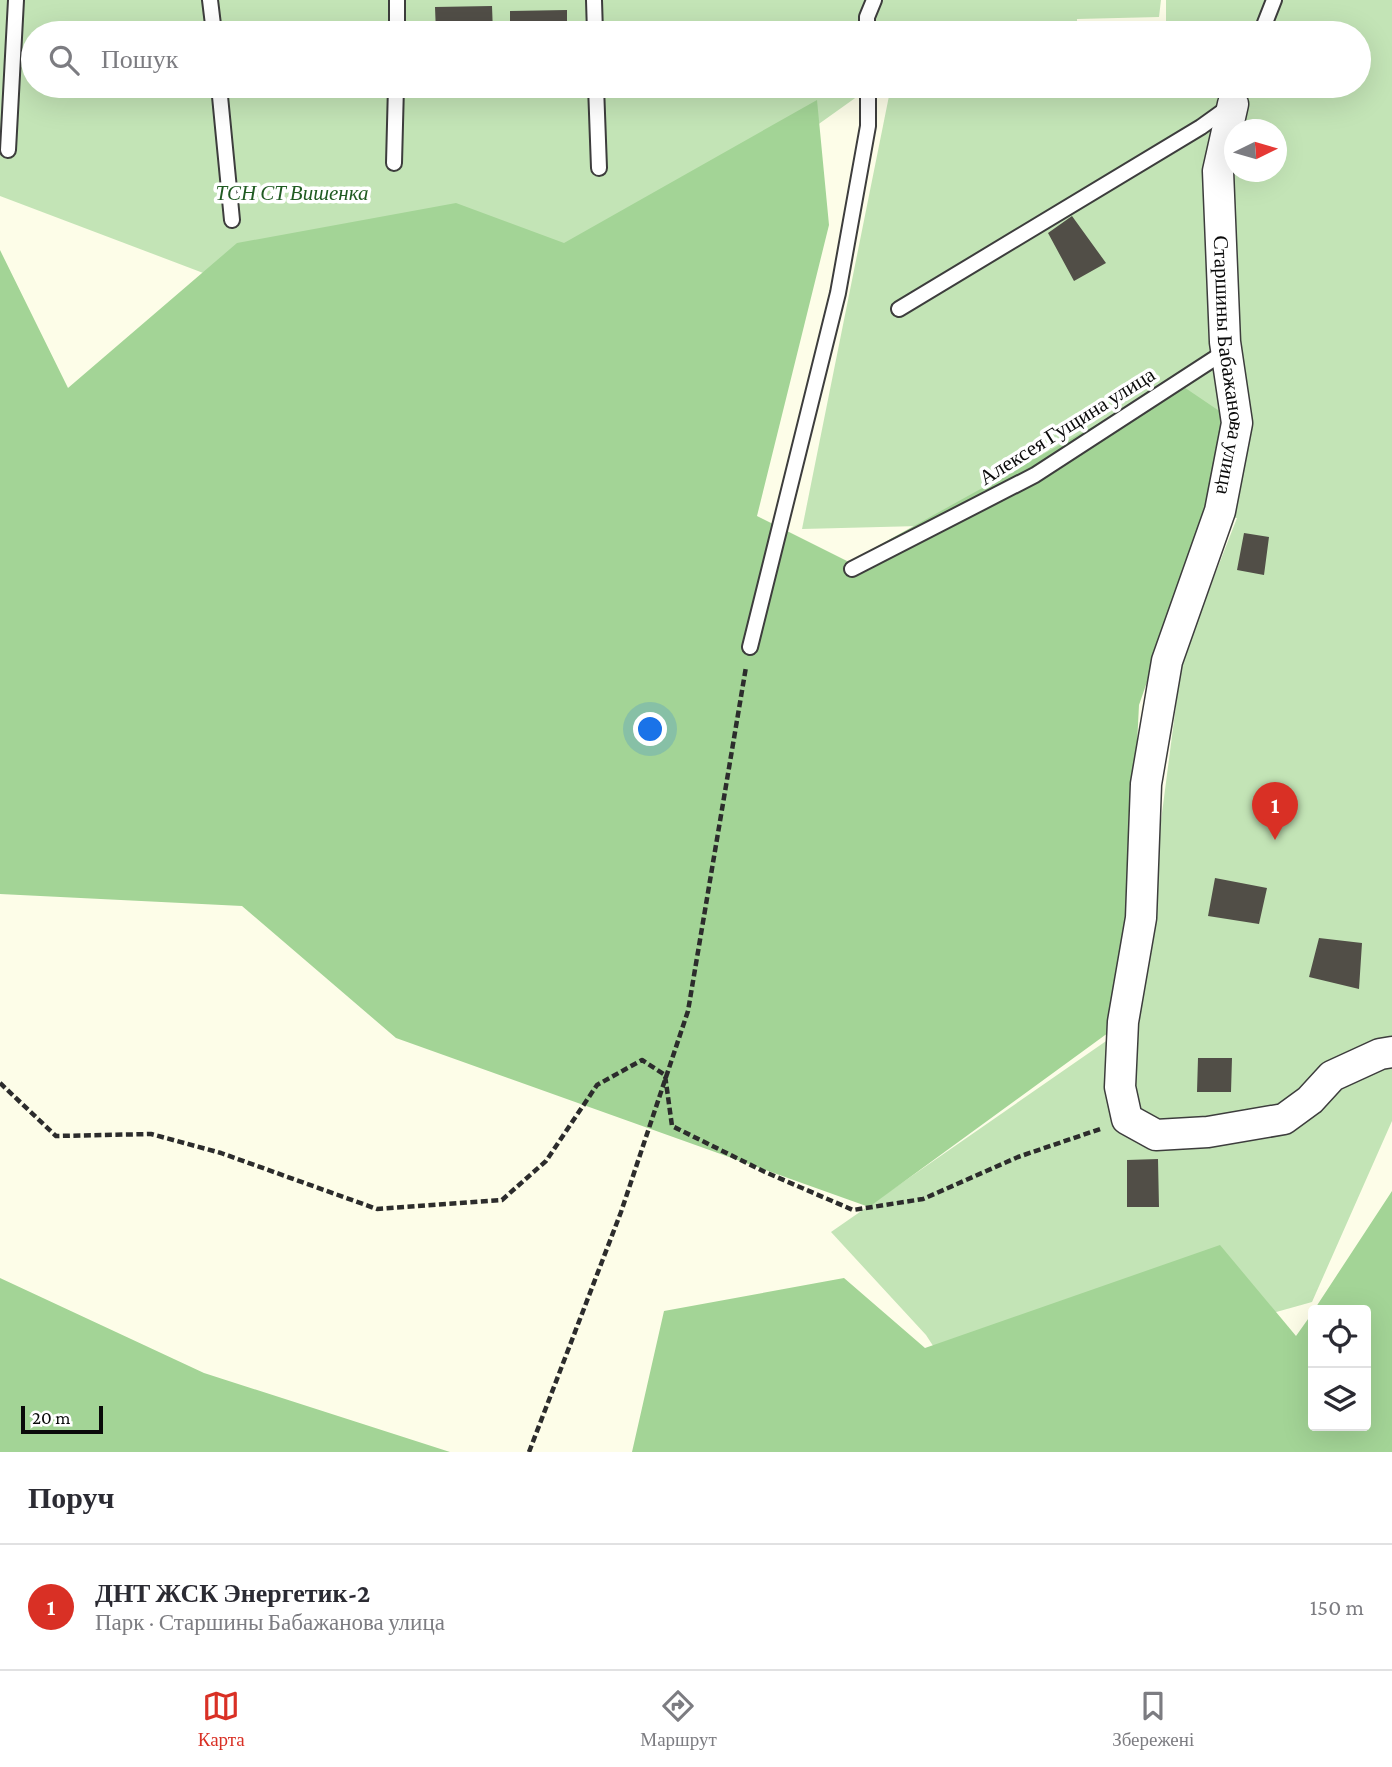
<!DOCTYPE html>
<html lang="uk">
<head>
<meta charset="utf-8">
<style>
	:root { --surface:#fff; --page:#f2f2f3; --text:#2b2b33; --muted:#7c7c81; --line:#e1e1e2; --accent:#d93025 }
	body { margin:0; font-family:"Crimson Pro",serif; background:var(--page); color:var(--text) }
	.controls { position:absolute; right:21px; bottom:21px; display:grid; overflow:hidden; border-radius:7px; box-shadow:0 7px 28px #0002 }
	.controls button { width:63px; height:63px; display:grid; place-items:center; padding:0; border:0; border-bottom:2px solid var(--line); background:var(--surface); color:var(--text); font:35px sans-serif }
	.compass { position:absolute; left:1224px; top:119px; width:63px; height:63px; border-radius:50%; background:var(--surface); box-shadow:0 7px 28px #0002; rotate:85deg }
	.scale { position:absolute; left:21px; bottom:18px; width:82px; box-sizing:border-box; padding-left:7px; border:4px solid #0a0a0a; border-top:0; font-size:19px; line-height:24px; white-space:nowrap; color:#0a0a0a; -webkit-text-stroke:5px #fff; paint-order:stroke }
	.you { position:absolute; left:651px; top:730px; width:24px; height:24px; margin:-18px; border:5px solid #fff; border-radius:50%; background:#1a73e8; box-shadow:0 0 0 10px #1a73e833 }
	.badge { display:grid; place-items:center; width:46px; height:46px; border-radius:50%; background:var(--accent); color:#fff; font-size:23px; font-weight:700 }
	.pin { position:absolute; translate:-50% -58px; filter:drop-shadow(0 2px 4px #0008) }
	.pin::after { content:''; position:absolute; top:37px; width:24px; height:21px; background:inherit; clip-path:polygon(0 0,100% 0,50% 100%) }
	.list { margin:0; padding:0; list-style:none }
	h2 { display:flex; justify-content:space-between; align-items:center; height:91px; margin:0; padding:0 28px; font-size:30px }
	h2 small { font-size:23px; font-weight:400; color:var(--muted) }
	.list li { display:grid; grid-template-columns:46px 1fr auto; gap:21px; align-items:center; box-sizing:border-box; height:126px; padding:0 28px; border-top:2px solid var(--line) }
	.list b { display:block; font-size:26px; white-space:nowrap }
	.list p { margin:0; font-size:23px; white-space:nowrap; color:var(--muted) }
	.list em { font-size:23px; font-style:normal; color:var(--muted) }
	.icon { flex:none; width:38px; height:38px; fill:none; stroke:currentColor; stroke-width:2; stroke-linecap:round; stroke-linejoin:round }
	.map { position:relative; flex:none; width:1392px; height:1452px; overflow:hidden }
	.search { position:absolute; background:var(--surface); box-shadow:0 7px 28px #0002; left:21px; right:21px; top:21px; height:77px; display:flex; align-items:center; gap:18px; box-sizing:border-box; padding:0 24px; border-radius:38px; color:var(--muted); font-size:26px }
	.sheet { height:217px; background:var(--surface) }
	nav { display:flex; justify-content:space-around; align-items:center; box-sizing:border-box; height:98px; border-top:2px solid var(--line); background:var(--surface); font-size:19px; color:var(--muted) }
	nav a { display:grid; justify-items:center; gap:4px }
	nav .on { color:var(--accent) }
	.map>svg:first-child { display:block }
	.green { fill:#c3e4b6; fill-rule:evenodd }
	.forest { fill:#a3d496 }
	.building { fill:#514e47 }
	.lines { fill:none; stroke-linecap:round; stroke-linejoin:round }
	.lane-casing { stroke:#3d3d3d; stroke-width:18 }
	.street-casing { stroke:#3d3d3d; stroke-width:33 }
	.path { stroke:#2c2c2c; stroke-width:4.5; stroke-dasharray:7 3.5; stroke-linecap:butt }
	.lane { stroke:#fff; stroke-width:14 }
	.street { stroke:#fff; stroke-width:30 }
	.labels { text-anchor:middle; stroke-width:7; stroke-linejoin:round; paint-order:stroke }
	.park-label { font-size:21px; font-style:italic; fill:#205b22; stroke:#fff }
	.street-label { font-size:21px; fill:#0a0a0a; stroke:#fff }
</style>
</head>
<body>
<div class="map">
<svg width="1392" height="1452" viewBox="0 0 1392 1452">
	<rect width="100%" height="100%" fill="#fdfde8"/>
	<!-- green -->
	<path class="green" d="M0,0H1161L1159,17L1077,19V33H33V86H872L586,290L272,299L0,196Z
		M1166,0H1392V1121L1312,1302L967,1398L926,1335L831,1232L1135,1021L1182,659L1237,518L802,529L891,86H1359V33H1081V23H1166ZM1234,130H1276V172H1234Z"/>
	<!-- forest -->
	<path class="forest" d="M817,100L829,225L757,516L849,562L1175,381L1237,423L1139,705L1123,1022L869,1207L396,1038L242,906L0,894V250L68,388L237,243L456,203L564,243Z
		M1392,1191V1452H632L664,1311L844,1278L925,1348L1220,1245L1296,1336L1313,1312V1426H1366V1310H1314Z
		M0,1278L204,1373L450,1452H0Z"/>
	<!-- building -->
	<path class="building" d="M492,6L493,33H436L435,7Z
		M567,10V33H510V11Z
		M1072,216L1106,263L1074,281L1048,233Z
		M1244,533L1269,537L1264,575L1237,570Z
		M1215,878L1267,888L1259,924L1208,916Z
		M1319,938L1362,943L1359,989L1309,977Z
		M1198,1058H1232L1231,1092H1197Z
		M1158,1159L1159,1207H1127V1160Z"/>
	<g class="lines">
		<!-- lane casing -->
		<g class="lane-casing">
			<path id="lane" d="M210,0L214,33
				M594,0L595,33
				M397,33V0
				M867,33V17L874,0
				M1261,33L1274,0
				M219,86L232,220
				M596,86L599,168
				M8,150L16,0
				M394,163L396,86
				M899,309L1201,127L1233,104L1240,86
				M852,569L1035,475L1226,351
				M750,647L838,293L868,126V86"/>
		</g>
		<!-- street casing -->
		<g class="street-casing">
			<g id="street">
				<path id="s1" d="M1233,104L1218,171L1225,342L1237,423L1220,511L1167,661L1146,784L1141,918L1123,1022L1120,1087L1127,1119L1156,1135L1208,1132L1284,1119L1310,1100L1332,1076L1380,1054L1392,1052"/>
			</g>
		</g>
		<!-- path -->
		<path class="path" d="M0,1083L56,1136L151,1134L221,1153L377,1209L502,1200L546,1161L597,1085L642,1060L665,1075L672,1126L765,1172L853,1210L923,1199L1018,1157L1103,1128
			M529,1452L621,1212L688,1011L746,667"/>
		<!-- lane -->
		<use href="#lane" class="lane"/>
		<!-- street -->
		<use href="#street" class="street"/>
	</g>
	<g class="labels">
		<!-- park labels -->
		<g class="park-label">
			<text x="292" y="200">ТСН СТ Вишенка</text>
		</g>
		<!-- street labels -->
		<g class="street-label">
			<text dy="7" stroke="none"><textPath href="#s1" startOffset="264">Старшины Бабажанова улица</textPath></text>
			<text transform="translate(1067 426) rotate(-32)" y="7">Алексея Гущина улица</text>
		</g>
	</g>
</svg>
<div class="controls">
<button><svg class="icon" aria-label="locate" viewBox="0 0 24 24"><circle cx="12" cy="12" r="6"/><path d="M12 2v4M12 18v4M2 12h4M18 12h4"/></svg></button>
<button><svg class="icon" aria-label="layers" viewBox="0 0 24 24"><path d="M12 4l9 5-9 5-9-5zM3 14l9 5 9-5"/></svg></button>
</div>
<svg class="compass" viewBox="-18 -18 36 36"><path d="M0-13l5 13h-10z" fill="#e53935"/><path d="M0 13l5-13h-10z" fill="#7c7c81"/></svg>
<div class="scale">20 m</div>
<div class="you"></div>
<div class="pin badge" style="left:1275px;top:840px">1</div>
<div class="search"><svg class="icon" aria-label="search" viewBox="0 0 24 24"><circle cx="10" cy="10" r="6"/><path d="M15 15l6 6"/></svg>Пошук</div>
</div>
<section class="sheet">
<h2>Поруч<small></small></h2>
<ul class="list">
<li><span class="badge">1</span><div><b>ДНТ ЖСК Энергетик-2</b><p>Парк · Старшины Бабажанова улица</p></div><em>150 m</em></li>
</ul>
</section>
<nav>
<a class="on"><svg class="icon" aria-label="map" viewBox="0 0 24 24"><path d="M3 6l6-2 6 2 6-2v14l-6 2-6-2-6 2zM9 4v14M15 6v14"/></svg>Карта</a>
<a><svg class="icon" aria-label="directions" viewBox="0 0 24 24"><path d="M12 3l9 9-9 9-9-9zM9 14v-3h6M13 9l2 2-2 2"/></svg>Маршрут</a>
<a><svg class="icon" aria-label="saved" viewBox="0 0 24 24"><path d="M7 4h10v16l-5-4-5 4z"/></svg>Збережені</a>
</nav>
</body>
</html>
